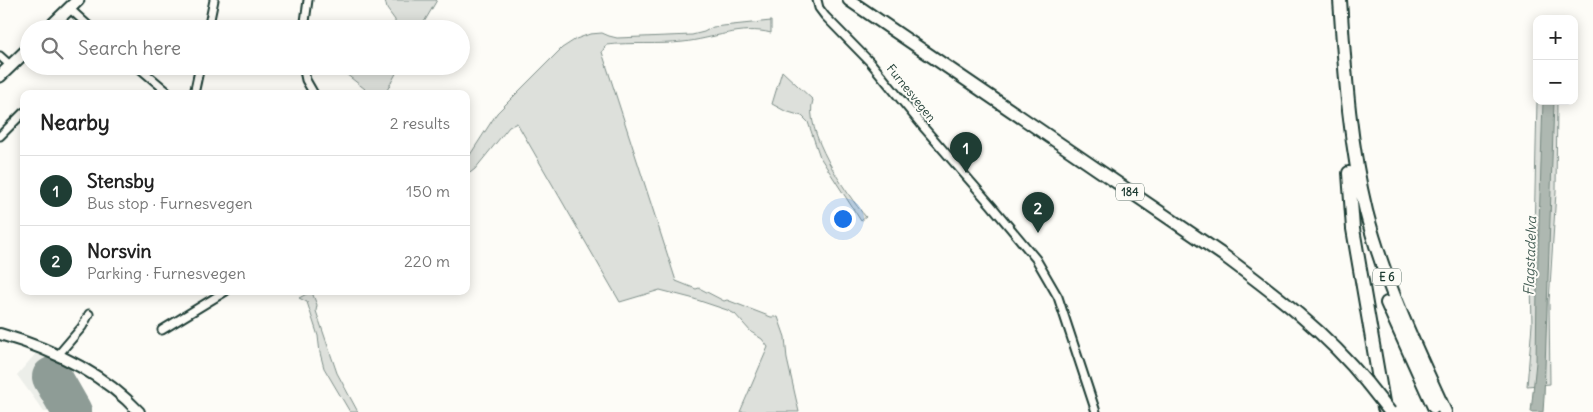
<!DOCTYPE html>
<html lang="en">
<head>
<meta charset="utf-8">
<style>
	:root { --surface:#fff; --page:#f2f2f2; --text:#222; --muted:#767676; --line:#e0e0e0; --accent:#1f3d34 }
	body { margin:0; font-family:Delius,sans-serif; background:var(--page); color:var(--text) }
	.controls { position:absolute; right:15px; top:15px; display:grid; overflow:hidden; border-radius:10px; box-shadow:0 2px 12px #0003 }
	.controls button { width:45px; height:45px; display:grid; place-items:center; padding:0; border:0; border-bottom:1px solid var(--line); background:var(--surface); color:var(--text); font:25px sans-serif }
	.you { position:absolute; left:842px; top:218px; width:18px; height:18px; margin:-12px; border:4px solid #fff; border-radius:50%; background:#1a73e8; box-shadow:0 0 0 8px #1a73e833 }
	.badge { display:grid; place-items:center; width:32px; height:32px; border-radius:50%; background:var(--accent); color:#fff; font-size:16px; font-weight:700 }
	.pin { position:absolute; translate:-50% -41px; filter:drop-shadow(0 1px 2px #0008) }
	.pin::after { content:''; position:absolute; top:26px; width:18px; height:15px; background:inherit; clip-path:polygon(0 0,100% 0,50% 100%) }
	.list { margin:0; padding:0; list-style:none }
	h2 { display:flex; justify-content:space-between; align-items:center; height:65px; margin:0; padding:0 20px; font-size:21px }
	h2 small { font-size:16px; font-weight:400; color:var(--muted) }
	.list li { display:grid; grid-template-columns:32px 1fr auto; gap:15px; align-items:center; box-sizing:border-box; height:70px; padding:0 20px; border-top:1px solid var(--line) }
	.list b { display:block; font-size:19px; white-space:nowrap }
	.list p { margin:0; font-size:16px; white-space:nowrap; color:var(--muted) }
	.list em { font-size:16px; font-style:normal; color:var(--muted) }
	.icon { flex:none; width:28px; height:28px; fill:none; stroke:currentColor; stroke-width:2; stroke-linecap:round; stroke-linejoin:round }
	.map { position:relative; flex:none; width:1593px; height:412px; overflow:hidden }
	.search { position:absolute; background:var(--surface); box-shadow:0 2px 12px #0003; left:20px; top:20px; width:450px; height:55px; display:flex; align-items:center; gap:12px; box-sizing:border-box; padding:0 18px; border-radius:28px; color:var(--muted); font-size:19px }
	.panel { position:absolute; background:var(--surface); box-shadow:0 2px 12px #0003; left:20px; top:90px; width:450px; height:205px; border-radius:10px }
	.map>svg:first-child { display:block }
	.built { fill:#eceee9 }
	.green { fill:#dde0db; stroke:#7e8e88 }
	.water { fill:#aeb8b1; stroke:#75877f }
	.lines { fill:none; stroke-linecap:round; stroke-linejoin:round }
	.runway { stroke:#8e9c96; stroke-width:40 }
	.street-casing { stroke:#1f3d34; stroke-width:11 }
	.secondary-casing { stroke:#1f3d34; stroke-width:14 }
	.primary-casing { stroke:#1f3d34; stroke-width:15 }
	.highway-casing { stroke:#1f3d34; stroke-width:16 }
	.street { stroke:#fdfcf7; stroke-width:7 }
	.secondary { stroke:#fdfcf7; stroke-width:10 }
	.primary { stroke:#fdfcf7; stroke-width:11 }
	.highway { stroke:#fdfcf7; stroke-width:12 }
	.primary-bridge-casing { stroke:#1f3d34; stroke-width:15; stroke-linecap:butt }
	.primary-bridge { stroke:#fdfcf7; stroke-width:11 }
	.labels { text-anchor:middle; stroke-width:4; stroke-linejoin:round; paint-order:stroke }
	.shield { fill:#fdfcf7; stroke:#62766e; stroke-width:1 }
	.shield-label { font-size:11px; font-weight:bold; fill:#1f3d34 }
	.street-label { font-size:12px; fill:#1f3d34; stroke:#fdfcf7 }
	.water-label { font-size:14px; font-style:italic; fill:#435c53; stroke:#fdfcf7 }
</style>
</head>
<body>
<div class="map">
<svg width="1593" height="412" viewBox="0 0 1593 412">
	<rect width="100%" height="100%" fill="#fdfcf7"/>
	<filter id="ink" filterUnits="userSpaceOnUse"><feTurbulence type="fractalNoise" baseFrequency=".02" numOctaves="2"/><feDisplacementMap in="SourceGraphic" scale="10" xChannelSelector="R" yChannelSelector="G"/><feConvolveMatrix kernelMatrix="1 2 1 2 8 2 1 2 1" color-interpolation-filters="sRGB"/></filter>
	<g filter="url(#ink)">
		<!-- built -->
		<path class="built" d="M39,350L70,376L93,412H44L17,375Z"/>
		<!-- green -->
		<path class="green" d="M385,0H437L420,29H395V20L387,9Z
			M771,21V33C742,25 712,39 683,42C658,45 632,42 606,45L602,52L676,281L696,289L699,288L724,301L727,300L771,317H778L785,337L787,359L799,412H740L768,347L762,339L751,332L735,314L727,310L691,298L660,290L620,302L517,123L509,127L475,169L466,176V161L497,113L562,48L576,39L590,34L602,33L609,36L617,38L692,35L704,32L713,27Z
			M346,66H400L385,94H362L365,89L346,74Z
			M782,71L813,100C803,130 846,194 866,217L861,221L820,157L808,122L802,116L785,111L772,104Z
			M1537,101H1557L1556,192L1549,302L1550,384L1527,386L1532,324L1531,284L1534,235Z
			M312,291H314L313,295L317,305L316,311L337,373L358,412H350L324,368L320,353L318,336L307,302L299,298Z"/>
		<!-- water -->
		<path class="water" d="M1543,101H1554L1544,397L1543,412H1531L1536,362L1537,288Z"/>
		<g class="lines">
			<!-- runway -->
			<path class="runway" d="M52,377L72,412"/>
			<!-- street casing -->
			<g class="street-casing">
				<path id="street" d="M817,0L819,8L825,16L871,63L925,129L991,205L1036,259L1058,297L1096,412
					M69,8L92,29
					M208,29L214,0
					M304,29L308,0
					M0,56L11,66
					M137,66L170,94
					M303,66L306,80L314,94
					M194,94L200,66
					M0,136L24,112
					M162,330L226,291
					M58,355L82,327L89,314"/>
			</g>
			<!-- secondary casing -->
			<g class="secondary-casing">
				<path id="secondary" d="M0,334C52,349 102,372 139,412"/>
			</g>
			<!-- primary casing -->
			<g class="primary-casing">
				<path id="primary" d="M849,0L1223,255C1274,293 1326,332 1367,383
					M48,29L78,0
					M0,76L29,48"/>
			</g>
			<!-- highway casing -->
			<g class="highway-casing">
				<path id="highway" d="M1340,0C1345,71 1349,141 1366,211C1384,281 1415,347 1445,412
					M1349,173L1353,229L1384,408
					M1387,303L1434,407"/>
			</g>
			<!-- street -->
			<use href="#street" class="street"/>
			<!-- secondary -->
			<use href="#secondary" class="secondary"/>
			<!-- primary -->
			<use href="#primary" class="primary"/>
			<!-- highway -->
			<use href="#highway" class="highway"/>
			<!-- primary-bridge casing -->
			<g class="primary-bridge-casing">
				<path id="primary-bridge" d="M1367,383L1390,412"/>
			</g>
			<!-- primary-bridge -->
			<use href="#primary-bridge" class="primary-bridge"/>
		</g>
	</g>
	<g class="labels">
		<!-- shield labels -->
		<g class="shield">
			<rect x="1116" y="183.5" width="28" height="17" rx="4"/>
			<rect x="1373" y="268.5" width="28" height="17" rx="4"/>
		</g>
		<g class="shield-label">
			<text x="1130" y="196">184</text>
			<text x="1387" y="281">E 6</text>
		</g>
		<!-- street labels -->
		<g class="street-label">
			<text transform="translate(911 93) rotate(51)" y="4">Furnesvegen</text>
		</g>
		<!-- water labels -->
		<g class="water-label">
			<text transform="translate(1530 256) rotate(-88)" y="5">Flagstadelva</text>
		</g>
	</g>
</svg>
<div class="controls">
<button>+</button>
<button>−</button>
</div>
<div class="you"></div>
<div class="pin badge" style="left:966px;top:173px">1</div>
<div class="pin badge" style="left:1038px;top:233px">2</div>
<div class="search"><svg class="icon" aria-label="search" viewBox="0 0 24 24"><circle cx="10" cy="10" r="6"/><path d="M15 15l6 6"/></svg>Search here</div>
<section class="panel">
<h2>Nearby<small>2 results</small></h2>
<ul class="list">
<li><span class="badge">1</span><div><b>Stensby</b><p>Bus stop · Furnesvegen</p></div><em>150 m</em></li>
<li><span class="badge">2</span><div><b>Norsvin</b><p>Parking · Furnesvegen</p></div><em>220 m</em></li>
</ul>
</section>
</div>
</body>
</html>
